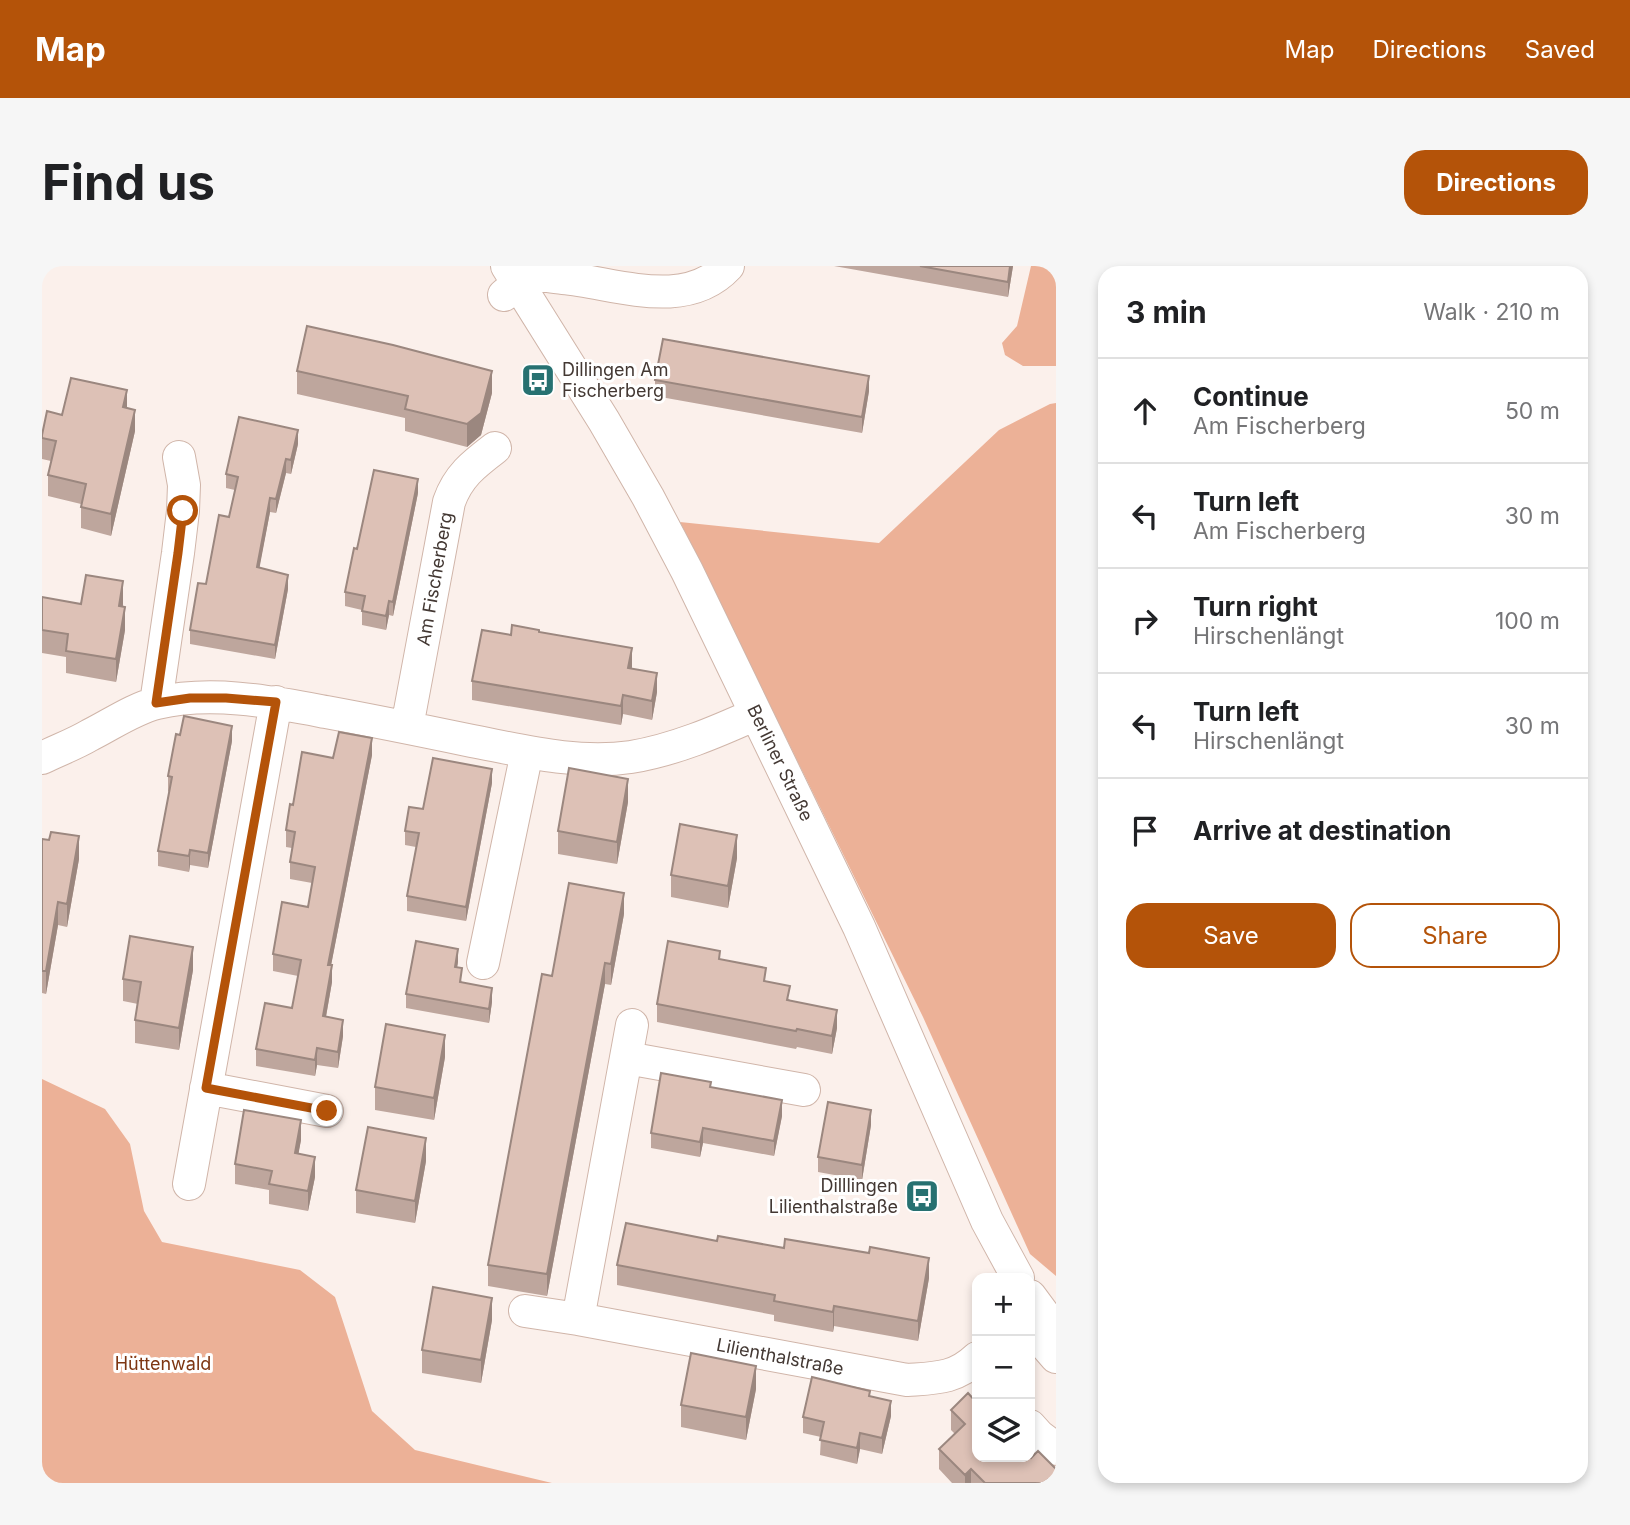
<!DOCTYPE html>
<html lang="en">
<head>
<meta charset="utf-8">
<style>
	:root { --surface:#fff; --page:#f6f6f6; --text:#202124; --muted:#757577; --line:#e0e0e0; --accent:#b45309 }
	body { margin:0; font-family:Inter,sans-serif; background:var(--page); color:var(--text) }
	.controls { position:absolute; right:21px; bottom:21px; display:grid; overflow:hidden; border-radius:14px; box-shadow:0 4px 10px #0003 }
	.controls button { width:63px; height:63px; display:grid; place-items:center; padding:0; border:0; border-bottom:2px solid var(--line); background:var(--surface); color:var(--text); font:35px sans-serif }
	.stop { position:absolute; width:21px; height:21px; margin:-16px; border:5px solid #b45309; border-radius:50%; background:#fff }
	.stop.end { background:#b45309; border-color:#fff; box-shadow:0 2px 7px #0008 }
	.list { margin:0; padding:0; list-style:none }
	h2 { display:flex; justify-content:space-between; align-items:center; height:91px; margin:0; padding:0 28px; font-size:30px }
	h2 small { font-size:23px; font-weight:400; color:var(--muted) }
	.list li { display:grid; grid-template-columns:46px 1fr auto; gap:21px; align-items:center; box-sizing:border-box; height:105px; padding:0 28px; border-top:2px solid var(--line) }
	.list b { display:block; font-size:26px; white-space:nowrap }
	.list p { margin:0; font-size:23px; white-space:nowrap; color:var(--muted) }
	.list em { font-size:23px; font-style:normal; color:var(--muted) }
	.actions { display:flex; gap:14px; padding:21px 28px }
	.actions a { flex:1; padding:16px 0; border:2px solid var(--accent); border-radius:21px; text-align:center; font-size:24px; color:var(--accent) }
	.actions .main { background:var(--accent); color:#fff }
	.icon { flex:none; width:38px; height:38px; fill:none; stroke:currentColor; stroke-width:2; stroke-linecap:round; stroke-linejoin:round }
	.map { position:relative; flex:none; width:1014px; height:1217px; overflow:hidden; border-radius:21px }
	header { display:flex; align-items:center; gap:42px; box-sizing:border-box; height:98px; padding:0 35px; background:var(--accent); color:#fff }
	header strong { font-size:33px }
	nav { display:flex; gap:38px; margin-inline-start:auto; font-size:24px }
	.intro { display:flex; align-items:center; justify-content:space-between; box-sizing:border-box; height:168px; padding:0 42px }
	h1 { margin:0; font-size:49px }
	.button { padding:18px 32px; border-radius:21px; background:var(--accent); color:#fff; font-size:24px; font-weight:700 }
	main { display:flex; gap:42px; padding:0 42px }
	aside { flex:1; background:var(--surface); border-radius:21px; box-shadow:0 4px 10px #0003 }
	.map>svg:first-child { display:block }
	.green { fill:#ecb197 }
	.lines { fill:none; stroke-linecap:round; stroke-linejoin:round }
	.minor-casing { stroke:#d0b5a9; stroke-width:34 }
	.minor { stroke:#fff; stroke-width:32 }
	.wall { fill:#bea69d }
	.shaded-wall { fill:#9b877f }
	.building { fill:#ddc1b6; stroke:#9b877f; stroke-width:2 }
	.route { stroke:#b45309; stroke-width:9 }
	.labels { text-anchor:middle; stroke-width:6; stroke-linejoin:round; paint-order:stroke }
	.poi-label { font-size:18px; fill:#433833; stroke:#fff; text-anchor:start }
	.street-label { font-size:18px; fill:#433833; stroke:#fff }
	.park-label { font-size:18px; fill:#7e3612; stroke:#fff }
</style>
</head>
<body>
<header>
<strong>Map</strong>
<nav><a>Map</a><a>Directions</a><a>Saved</a></nav>
</header>
<div class="intro"><h1>Find us</h1><a class="button">Directions</a></div>
<main>
<div class="map">
<svg width="1014" height="1217" viewBox="0 0 1014 1217">
	<rect width="100%" height="100%" fill="#fbf0eb"/>
	<!-- green -->
	<path class="green" d="M989,0H1014V100H981L963,89L960,77L975,60Z
		M1014,137V1010L988,988L881,751L638,256L837,277L957,164L1008,138Z
		M0,813L63,843L88,878L102,945L120,976L258,1004L293,1031L330,1145L373,1184L510,1217H0Z"/>
	<g class="lines">
		<!-- minor casing -->
		<g class="minor-casing">
			<path id="minor" d="M465,0L562,155L606,231L645,305L817,661L945,955L976,1012
				M462,29C470,23 479,14 489,11C499,8 511,11 521,12C575,17 643,46 686,0
				M114,437L136,287L141,245L142,219L137,191
				M365,461L407,236C416,210 432,198 453,182
				M0,492C16,484 33,478 48,469C70,458 91,443 115,437C170,424 230,436 284,446C333,455 382,465 430,475C482,485 536,499 589,491C632,484 674,466 714,448
				M441,697L485,486
				M585,792L762,824
				M164,822L285,845
				M147,918L234,436
				M988,1030L1014,1065
				M483,1045L536,1053L865,1114C893,1112 913,1113 935,1092
				M536,1053L590,759
				M988,1061L1014,1091
				M988,1160L997,1170L1014,1183"/>
		</g>
		<!-- minor -->
		<use href="#minor" class="minor"/>
	</g>
	<!-- wall -->
	<path class="wall" d="M792,0H971L966,31Z
		M255,105L450,127L439,169L425,181L363,165V152L255,128Z
		M613,114L827,125L820,167L613,130Z
		M85,141L93,165L69,270L39,262V238L6,230V209L9,195L0,193V169L20,149Z
		M256,178L249,208L244,207L234,247L228,246L217,302L228,305L246,323L233,393L148,378V364L187,251L193,224L184,222V208Z
		M376,227L351,350L347,349L344,364L320,359V344L303,340V326L315,283Z
		M0,331L39,338H81L83,364L74,416L24,407V391L0,387Z
		M497,366L590,402L615,426L610,454L581,448L579,459L430,434V415L469,369Z
		M190,475L166,602L148,599L147,606L116,600V585L127,526L126,525V510Z
		M330,489L289,699L290,716L284,751L301,770L296,802L275,799L273,810L214,800V783L250,742L256,710L231,705V688L266,641L270,617L248,613V596L250,582L244,581V564L251,539L291,492Z
		M450,517L424,655L365,645V630L374,581L363,579V565L381,543Z
		M586,536L575,598L516,588V565Z
		M0,573L37,593L25,661L16,659L4,728L0,727Z
		M695,592L686,642L629,631V609Z
		M582,648L569,719L563,718L505,1030L446,1020V999L510,710Z
		M678,693L724,715L748,734L795,762L790,788L755,781L754,783L615,756V738Z
		M416,696L415,701L420,717L450,736L447,757L364,742V728Z
		M151,704L137,784L93,777V754L96,738L81,735V713Z
		M403,791L392,854L333,844V821Z
		M669,821L740,850L732,890L661,877L658,891L609,882V867Z
		M829,859L820,914L776,906V891Z
		M259,874L256,888L273,911L266,945L227,938V924L193,918V898Z
		M384,895L373,957L314,947V924Z
		M675,975L742,982L887,1012L876,1075L792,1060L791,1066L732,1055V1049L575,1019V999Z
		M450,1054L439,1117L380,1107V1084Z
		M714,1123L704,1174L639,1161V1139Z
		M828,1130L849,1150L840,1188L818,1183L815,1198L778,1189L779,1171L761,1167V1151Z
		M909,1144L1014,1217H910L897,1203V1183L913,1168L909,1164Z"/>
	<!-- shaded-wall -->
	<path class="shaded-wall" d="M968,0H971L966,31V16Z
		M450,105V127L439,169L425,181V158Z
		M827,110V125L820,167V151Z
		M85,124V146L81,141Z
		M93,144V165L69,270V248Z
		M256,164V178L249,208V194Z
		M244,193V207L234,247V233Z
		M376,213V227L351,350V336Z
		M228,232V246L215,315V301Z
		M246,309V323L233,393V379Z
		M81,315V338L77,363V340Z
		M347,335V349L344,364V350Z
		M83,341V364L74,416V393Z
		M590,382V401L586,421V402Z
		M615,407V426L610,454V435Z
		M581,429V448L579,459V440Z
		M190,460V475L166,602V587Z
		M330,472V489L286,715V699Z
		M450,503V517L424,655V641Z
		M586,513V536L575,598V576Z
		M695,569V592L686,642V620Z
		M37,570V593L25,661V638Z
		M148,584V599L147,606V590Z
		M582,627V648L569,719V698Z
		M16,636V659L4,728V705Z
		M151,681V704L137,784V762Z
		M416,683V696L413,714V701Z
		M563,697V718L505,1030V1008Z
		M290,699V716L281,767V750Z
		M450,722V736L447,757V743Z
		M795,744V762L790,788V770Z
		M301,754V770L296,802V786Z
		M403,769V791L392,854V832Z
		M275,782V799L273,810V794Z
		M740,834V850L732,890V875Z
		M829,844V859L820,914V899Z
		M259,854V874L253,907V887Z
		M661,862V877L658,891V876Z
		M384,872V895L373,957V935Z
		M273,891V911L266,945V925Z
		M887,992V1012L876,1075V1055Z
		M450,1032V1054L439,1117V1094Z
		M792,1040V1060L791,1066V1046Z
		M714,1100V1123L704,1174V1151Z
		M849,1135V1150L840,1188V1172Z
		M818,1167V1183L815,1198V1182Z
		M929,1203V1217H923V1209Z"/>
	<!-- building -->
	<path class="building" d="M878,0H968L966,16Z
		M265,60L351,79L450,105L439,147L425,158L363,143L366,130L255,105Z
		M621,73L827,110L820,151L613,114Z
		M29,112L85,124L81,141L93,144L69,248L39,241L44,218L6,209L14,175L0,172V169L5,145L20,149Z
		M197,151L256,164L249,194L244,193L234,233L228,232L215,301L246,309L233,379L148,364L156,317L164,318L177,249L187,251L196,211L184,208Z
		M332,204L376,213L351,336L347,335L344,350L320,345L323,330L303,326L312,282L315,283Z
		M44,309L81,315L77,340L83,341L74,393L24,385L26,368L0,364V331L39,338Z
		M470,359L497,364V366L590,382L586,402L615,407L610,435L581,429L579,440L430,415L440,364L469,369Z
		M142,450L190,460L166,587L148,584L147,590L116,585L130,511L126,510L134,468L138,469Z
		M297,466L330,472L286,699H290L281,750L301,754L296,786L275,782L273,794L214,783L223,737L250,742L259,694L231,688L240,636L266,641L273,601L248,596L253,566L244,564L248,538L251,539L260,486L291,492Z
		M391,492L450,503L424,641L365,630L377,567L363,565L367,541L381,543Z
		M527,502L586,513L575,576L516,565Z
		M638,558L695,569L686,620L629,609Z
		M9,566L37,570L25,638L16,636L4,705H0V573L7,574Z
		M527,617L582,627L569,698L563,697L505,1008L446,999L500,708L510,710Z
		M88,670L151,681L137,762L93,754L99,716L81,713Z
		M374,675L416,683L413,701L420,702L418,716L450,722L447,743L364,728Z
		M626,675L678,685L677,693L724,702L722,715L748,720L745,734L795,744L790,770L755,763L754,765L615,738Z
		M344,758L403,769L392,832L333,821Z
		M619,807L669,816L668,821L740,834L732,875L661,862L658,876L609,867Z
		M786,836L829,844L820,899L776,891Z
		M202,844L259,854L253,887L273,891L266,925L227,918L230,905L193,898Z
		M326,861L384,872L373,935L314,924Z
		M584,957L675,975L676,970L742,982L743,973L827,987L828,981L887,992L876,1055L792,1040L791,1046L732,1035L733,1029L575,999Z
		M391,1021L450,1032L439,1094L380,1084Z
		M649,1087L714,1100L704,1151L639,1139Z
		M770,1111L828,1125L827,1130L849,1135L840,1172L818,1167L815,1182L778,1174L782,1156L761,1151Z
		M926,1127L935,1137V1191H988L989,1192L996,1185L1014,1203V1217H943L929,1203L923,1209L897,1183L923,1158L909,1144Z"/>
	<g class="lines">
		<!-- route -->
		<path class="route" d="M141,245L136,287L114,437L148,432H184L234,436L164,822L285,845"/>
	</g>
	<!-- icons -->
	<defs>
		<g id="bus-square" transform="scale(1.75)"><rect x="-9" y="-9" width="18" height="18" rx="4" fill="#277171" stroke="#fff"/><path d="M-5-6H5V4H4V6H2V4H-2V6H-4V4H-5ZM-3.5-4V0h7V-4ZM-3.5 1.2v1.5H-2V1.2ZM2 1.2v1.5H3.5V1.2Z" fill="#fff"/></g>
	</defs>
	<g fill-rule="evenodd">
		<use href="#bus-square" x="496" y="114"/>
		<use href="#bus-square" x="880" y="930"/>
	</g>
	<g class="labels">
		<!-- poi labels -->
		<g class="poi-label">
			<text x="520" y="110">Dillingen Am<tspan x="520" dy="21">Fischerberg</tspan></text>
			<text x="856" y="926" text-anchor="end">Dilllingen<tspan x="856" dy="21">Lilienthalstraße</tspan></text>
		</g>
		<!-- street labels -->
		<g class="street-label">
			<text transform="translate(393 313) rotate(-80)" y="6">Am Fischerberg</text>
			<text transform="translate(738 497) rotate(64)" y="6">Berliner Straße</text>
			<text transform="translate(738 1091) rotate(11)" y="6">Lilienthalstraße</text>
		</g>
		<!-- park labels -->
		<g class="park-label">
			<text x="121" y="1104">Hüttenwald</text>
		</g>
	</g>
</svg>
<div class="controls">
<button>+</button>
<button>−</button>
<button><svg class="icon" aria-label="layers" viewBox="0 0 24 24"><path d="M12 4l9 5-9 5-9-5zM3 14l9 5 9-5"/></svg></button>
</div>
<div class="stop" style="left:141px;top:245px"></div>
<div class="stop end" style="left:285px;top:845px"></div>
</div>
<aside>
<h2>3 min<small>Walk · 210 m</small></h2>
<ul class="list">
<li><svg class="icon" aria-label="ahead" viewBox="0 0 24 24"><path d="M12 20V5M6 11l6-6 6 6"/></svg><div><b>Continue</b><p>Am Fischerberg</p></div><em>50 m</em></li>
<li><svg class="icon" aria-label="left" viewBox="0 0 24 24"><path d="M17 20v-9H6M10 6l-5 5 5 5"/></svg><div><b>Turn left</b><p>Am Fischerberg</p></div><em>30 m</em></li>
<li><svg class="icon" aria-label="right" viewBox="0 0 24 24"><path d="M7 20v-9h11M14 6l5 5-5 5"/></svg><div><b>Turn right</b><p>Hirschenlängt</p></div><em>100 m</em></li>
<li><svg class="icon" aria-label="left" viewBox="0 0 24 24"><path d="M17 20v-9H6M10 6l-5 5 5 5"/></svg><div><b>Turn left</b><p>Hirschenlängt</p></div><em>30 m</em></li>
<li><svg class="icon" aria-label="arrive" viewBox="0 0 24 24"><path d="M6 21V4h12l-3 4 3 4H6"/></svg><div><b>Arrive at destination</b></div></li>
</ul>
<div class="actions"><a class="main">Save</a><a>Share</a></div>
</aside>
</main>
</body>
</html>
